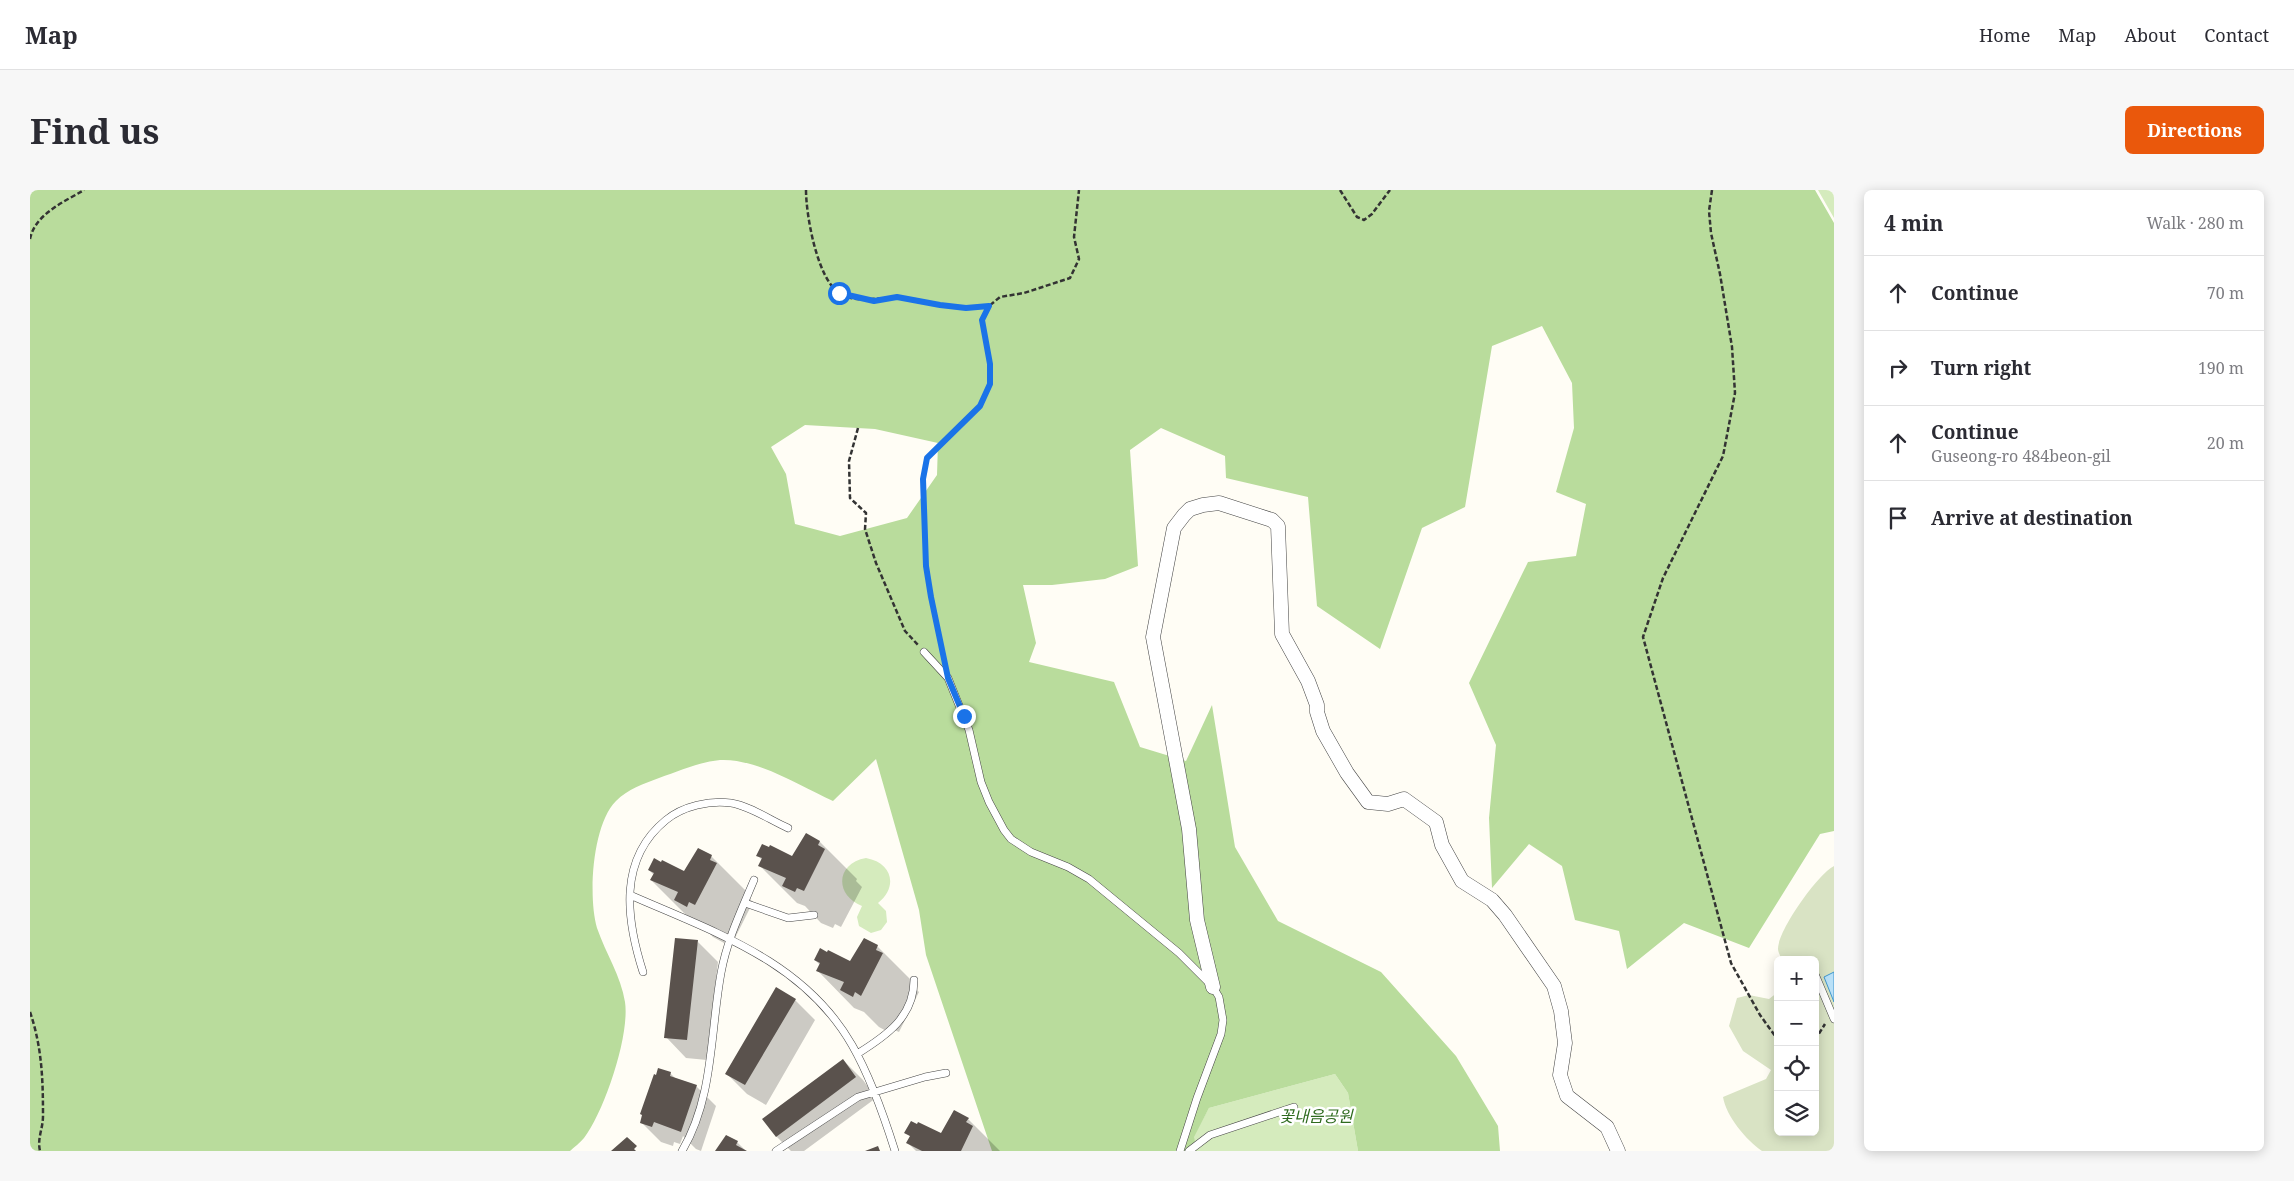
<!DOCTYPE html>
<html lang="en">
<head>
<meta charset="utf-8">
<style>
	:root { --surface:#fff; --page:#f7f7f7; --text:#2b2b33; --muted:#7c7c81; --line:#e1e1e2; --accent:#ea580c }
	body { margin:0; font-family:"Noto Serif","Noto Sans KR",serif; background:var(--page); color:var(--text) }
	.controls { position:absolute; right:15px; bottom:15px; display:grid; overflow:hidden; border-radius:8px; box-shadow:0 2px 12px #0003 }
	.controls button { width:45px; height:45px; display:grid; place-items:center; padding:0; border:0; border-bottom:1px solid var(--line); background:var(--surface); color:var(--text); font:25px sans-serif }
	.stop { position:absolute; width:15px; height:15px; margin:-11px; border:4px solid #1a73e8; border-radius:50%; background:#fff }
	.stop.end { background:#1a73e8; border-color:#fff; box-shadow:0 1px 5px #0008 }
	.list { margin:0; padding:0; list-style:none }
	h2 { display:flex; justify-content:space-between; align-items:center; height:65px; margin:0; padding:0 20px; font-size:21px }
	h2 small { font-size:16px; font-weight:400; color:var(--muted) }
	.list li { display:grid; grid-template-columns:32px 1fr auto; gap:15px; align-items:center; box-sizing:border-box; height:75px; padding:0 20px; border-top:1px solid var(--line) }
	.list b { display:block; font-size:19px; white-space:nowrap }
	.list p { margin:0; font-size:16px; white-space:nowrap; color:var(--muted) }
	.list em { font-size:16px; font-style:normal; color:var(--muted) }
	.icon { flex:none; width:28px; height:28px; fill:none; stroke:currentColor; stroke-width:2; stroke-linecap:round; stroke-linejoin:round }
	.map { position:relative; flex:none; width:1804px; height:961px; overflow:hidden; border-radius:8px }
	header { display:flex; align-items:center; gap:30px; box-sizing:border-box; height:70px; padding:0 25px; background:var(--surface); border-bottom:1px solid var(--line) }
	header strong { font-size:24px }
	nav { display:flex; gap:28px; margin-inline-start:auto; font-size:18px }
	.intro { display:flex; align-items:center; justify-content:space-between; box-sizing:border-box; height:120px; padding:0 30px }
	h1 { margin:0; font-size:35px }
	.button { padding:12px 22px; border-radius:8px; background:var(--accent); color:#fff; font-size:18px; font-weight:700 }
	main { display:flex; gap:30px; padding:0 30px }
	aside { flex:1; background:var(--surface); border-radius:8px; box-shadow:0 2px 12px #0003 }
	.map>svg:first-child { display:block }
	.green { fill:#d5ebbd }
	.forest { fill:#b9dc9c; fill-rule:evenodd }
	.cemetery { fill:#d9e3c4 }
	.water { fill:#b9e0f7; stroke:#3f96cf }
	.shadow { fill:#0003 }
	.building { fill:#5a524d }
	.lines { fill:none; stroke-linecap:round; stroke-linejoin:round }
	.lane-casing { stroke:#444; stroke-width:8 }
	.street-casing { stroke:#444; stroke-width:15 }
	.path { stroke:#333; stroke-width:2.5; stroke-dasharray:5 2.5; stroke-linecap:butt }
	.lane { stroke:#fff; stroke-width:7 }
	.street { stroke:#fff; stroke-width:14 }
	.route { stroke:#1a73e8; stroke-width:6 }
	.labels { text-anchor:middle; stroke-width:5; stroke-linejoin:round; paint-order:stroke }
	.park-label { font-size:16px; font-style:italic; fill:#2f6b1f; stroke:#fff }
</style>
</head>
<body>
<header>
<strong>Map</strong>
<nav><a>Home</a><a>Map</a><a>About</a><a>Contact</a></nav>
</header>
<div class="intro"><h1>Find us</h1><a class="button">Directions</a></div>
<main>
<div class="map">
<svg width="1804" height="961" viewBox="0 0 1804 961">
	<rect width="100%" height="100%" fill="#fffdf5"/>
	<!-- green -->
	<path class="green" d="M1788,0H1804V28Z
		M836,668C863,673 868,697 848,713L856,721L857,732L851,740L841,743L829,736L827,727L832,716C804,705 806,673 836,668Z
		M1305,884L1318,903L1328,961H1167L1163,947L1179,918Z"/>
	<!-- forest -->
	<path class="forest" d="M0,0H1785L1804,33V641L1790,644L1719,758L1654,733L1597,779L1589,741L1545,730L1532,676L1499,654L1462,698L1459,628L1466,555L1439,493L1498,372L1546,366L1556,314L1526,302L1544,238L1542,193L1512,136L1462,156L1435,317L1392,338L1350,459L1287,416L1278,307L1196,288L1195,266L1131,238L1100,260L1108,376L1075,389L1022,395H993L1006,453L999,472L1084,492L1110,557L1156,571L1182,515L1205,657L1248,731L1351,782L1426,866L1468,936L1470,961H1328L1318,903L1305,884L1179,918L1164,947L1167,961H962L896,765L889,720L846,569L803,611C770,596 726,568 690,570C669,572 649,581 629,588C613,594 598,599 586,611C562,635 558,707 567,738C576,764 591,786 595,812C600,846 574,922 554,948C550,953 544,957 540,961H0ZM775,235L845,239L908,253L907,285L877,328L810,346L765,334L756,284L741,257Z"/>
	<!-- cemetery -->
	<path class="cemetery" d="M1804,676V961H1732C1716,950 1696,926 1693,907L1736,889L1741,880L1713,861L1699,836L1707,808L1719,805L1739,809L1748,802V942H1785V770H1752C1751,767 1748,762 1748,759C1748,740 1788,684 1804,676Z"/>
	<!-- water -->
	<path class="water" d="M1804,782V812L1794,787Z"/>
	<!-- shadow -->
	<path class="shadow" d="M777,645L790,652L827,689L826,691L832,697L811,737L805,734L803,738L791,733L775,716L767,713L730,676L732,670L728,666L763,668Z
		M681,666L718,703L717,706L723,712L703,752L696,749L694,753L683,747L666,730L658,727L621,690L624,685L619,680L654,682Z
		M668,752L688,772L677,870L656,868L636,847Z
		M847,756L885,794L883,796L889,802L869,842L862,839L860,843L849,837L834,822L824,818L787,780L790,775L785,770L820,773Z
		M765,810L785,830L736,915L717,904L697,884Z
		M813,870L833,890L846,908L774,961H761L746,946Z
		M640,883L647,890L666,896L686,916L671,961L666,959L653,946L650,954L644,952L643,956L631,952L611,932Z
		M938,929L970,961H886L878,953L881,947L876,943L911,945Z
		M697,947L707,952L716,961H687Z"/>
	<!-- building -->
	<path class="building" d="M776,643L790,651L788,655L795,659L774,701L767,698L765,702L752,696L756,688L728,676L732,668L726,666L732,654L739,657L740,655L762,666Z
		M668,658L682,665L680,670L687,673L665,715L659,712L657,717L644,710L648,702L620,690L624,683L618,680L624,668L631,672L632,670L654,681Z
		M645,748L668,750L657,850L634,848Z
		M834,748L848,755L846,760L853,763L831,806L825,802L823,807L810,800L814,792L786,781L790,773L784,770L790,758L797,762L798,760L820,771Z
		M746,797L766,809L715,895L695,884Z
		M813,869L826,887L746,947L732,929Z
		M628,878L641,882L640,886L667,895L651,942L624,932L622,937L610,933L612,925L610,924L624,884L626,885Z
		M924,920L939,928L936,932L943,936L931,961H892L876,953L880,946L874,943L881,931L887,934L888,932L911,943Z
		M696,945L708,951L706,955L717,961H685Z
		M597,947L607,956L604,959L606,961H581Z
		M848,956L850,961H835Z"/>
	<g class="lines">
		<!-- lane casing -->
		<g class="lane-casing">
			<path id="lane" d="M894,462L918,488L939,540L951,592L959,612L974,640L981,649L1001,662L1038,677L1059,689L1149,763L1183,797L1189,807L1193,830L1191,844L1167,908L1150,961
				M600,705C684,742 774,771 822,855C841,888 854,926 865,961
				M715,713L758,728L784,725
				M613,782C596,729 588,669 636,630C653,616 680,610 701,613C720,616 740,630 758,638
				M1785,784L1804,829
				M827,864C856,846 884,827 884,790
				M652,961C684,907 680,843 691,783C697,750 711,721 724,690
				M746,961L828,907L895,887L916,883
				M1159,961L1180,945L1264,917"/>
		</g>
		<!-- street casing -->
		<g class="street-casing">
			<path id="street" d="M1183,797L1167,730L1159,639L1123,447L1144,338L1154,325L1160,319L1173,315L1189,313L1242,330L1248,336L1252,444L1278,491L1287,515V522L1293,541L1317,583L1338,612L1358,614L1374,609L1406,632L1412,655L1432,691L1462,710L1475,725L1524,796L1531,821L1535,853L1530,885L1537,906L1577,937L1588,961"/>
		</g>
		<!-- path -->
		<path class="path" d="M776,0C776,25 787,88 809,103C828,115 850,106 869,108C883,109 896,113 910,115C927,117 943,117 959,116
			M1310,0L1327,27L1334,30L1342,24L1360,0
			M1682,0L1679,21L1681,43L1690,84L1702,157L1705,203L1693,266L1633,388L1613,447L1701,773L1730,825L1748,850
			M0,49C5,24 34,12 54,0
			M828,238L819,271L820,308L836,323L835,339L846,373L875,441L888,455
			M914,467L896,376L893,289L897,268L950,216L961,194L960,174L951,130L959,116L970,107L994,103L1040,88L1049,69L1044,47L1049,0
			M0,822C12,857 13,890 13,926C13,939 7,948 10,961
			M1785,850L1795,834"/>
		<!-- lane -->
		<use href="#lane" class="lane"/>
		<!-- street -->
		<use href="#street" class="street"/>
	</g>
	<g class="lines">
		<!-- route -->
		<path class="route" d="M809,103L844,111L867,107L910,115L936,118L959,116L952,130L960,174V194L950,216L897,268L893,289L896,376L901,407L918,488L934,526"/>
	</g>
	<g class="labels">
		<!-- park labels -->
		<g class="park-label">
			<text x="1286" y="932">꽃내음공원</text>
		</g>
	</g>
</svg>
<div class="controls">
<button>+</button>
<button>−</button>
<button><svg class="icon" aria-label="locate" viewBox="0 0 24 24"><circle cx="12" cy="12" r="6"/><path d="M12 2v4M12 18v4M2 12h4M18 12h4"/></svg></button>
<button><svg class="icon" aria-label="layers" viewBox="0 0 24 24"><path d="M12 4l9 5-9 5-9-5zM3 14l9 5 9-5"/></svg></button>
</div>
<div class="stop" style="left:809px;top:103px"></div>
<div class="stop end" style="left:934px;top:526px"></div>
</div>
<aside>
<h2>4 min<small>Walk · 280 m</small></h2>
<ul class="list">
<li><svg class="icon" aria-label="ahead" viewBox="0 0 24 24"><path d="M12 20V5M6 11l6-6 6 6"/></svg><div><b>Continue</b></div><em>70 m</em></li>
<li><svg class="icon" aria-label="right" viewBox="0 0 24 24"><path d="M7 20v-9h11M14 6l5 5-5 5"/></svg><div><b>Turn right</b></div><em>190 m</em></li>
<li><svg class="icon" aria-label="ahead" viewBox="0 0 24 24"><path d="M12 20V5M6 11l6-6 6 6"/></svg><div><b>Continue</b><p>Guseong-ro 484beon-gil</p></div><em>20 m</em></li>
<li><svg class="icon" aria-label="arrive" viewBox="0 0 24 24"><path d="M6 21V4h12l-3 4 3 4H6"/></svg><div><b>Arrive at destination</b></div></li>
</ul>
</aside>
</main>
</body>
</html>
